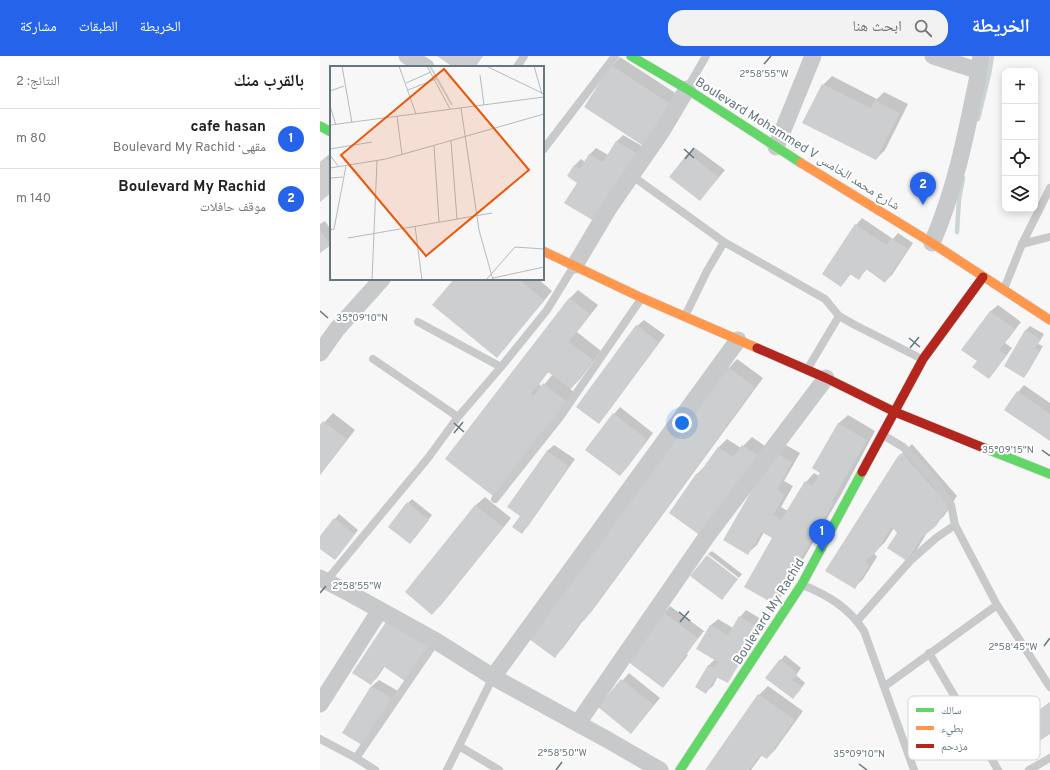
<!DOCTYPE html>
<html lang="ar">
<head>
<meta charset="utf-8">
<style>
	:root { --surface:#fff; --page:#f2f2f2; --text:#222; --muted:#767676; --line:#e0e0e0; --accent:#2563eb }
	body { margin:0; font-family:Overpass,"Noto Naskh Arabic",sans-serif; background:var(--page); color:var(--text); direction:rtl }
	.controls { position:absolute; right:12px; top:12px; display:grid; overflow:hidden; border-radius:8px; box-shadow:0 2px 10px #0003 }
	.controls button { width:36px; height:36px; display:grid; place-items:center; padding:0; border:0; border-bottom:1px solid var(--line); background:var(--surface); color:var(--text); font:20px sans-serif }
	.you { position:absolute; left:362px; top:367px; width:14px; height:14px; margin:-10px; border:3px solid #fff; border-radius:50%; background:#1a73e8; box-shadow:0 0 0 6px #1a73e833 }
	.badge { display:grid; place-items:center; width:26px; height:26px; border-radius:50%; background:var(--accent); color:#fff; font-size:13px; font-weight:700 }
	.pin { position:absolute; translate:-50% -33px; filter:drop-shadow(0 1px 2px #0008) }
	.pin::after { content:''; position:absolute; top:21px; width:14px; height:12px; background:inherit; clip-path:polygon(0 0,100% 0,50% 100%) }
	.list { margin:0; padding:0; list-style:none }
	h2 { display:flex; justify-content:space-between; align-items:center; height:52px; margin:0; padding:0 16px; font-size:17px }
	h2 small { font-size:13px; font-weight:400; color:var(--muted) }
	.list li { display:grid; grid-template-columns:26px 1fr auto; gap:12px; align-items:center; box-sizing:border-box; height:60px; padding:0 16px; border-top:1px solid var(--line) }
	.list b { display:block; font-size:15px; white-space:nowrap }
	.list p { margin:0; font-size:13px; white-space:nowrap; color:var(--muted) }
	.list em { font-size:13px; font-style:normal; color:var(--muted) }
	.icon { flex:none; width:22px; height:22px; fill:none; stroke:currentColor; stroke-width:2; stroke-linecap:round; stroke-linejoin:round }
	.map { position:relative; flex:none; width:730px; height:714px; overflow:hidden; direction:ltr }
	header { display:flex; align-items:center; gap:24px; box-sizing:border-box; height:56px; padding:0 20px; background:var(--accent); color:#fff }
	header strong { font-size:19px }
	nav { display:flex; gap:22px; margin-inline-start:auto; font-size:14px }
	.search { width:280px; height:36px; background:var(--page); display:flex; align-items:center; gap:10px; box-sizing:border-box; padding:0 14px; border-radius:16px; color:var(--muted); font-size:15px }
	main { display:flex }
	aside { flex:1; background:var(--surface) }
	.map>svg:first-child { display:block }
	.shadow { fill:#0003; fill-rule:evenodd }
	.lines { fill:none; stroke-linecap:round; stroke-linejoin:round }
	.stream { stroke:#cad3d5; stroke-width:4.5 }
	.building { fill:#cccecf }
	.fast-casing { stroke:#d3d4d5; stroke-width:10 }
	.slow-casing { stroke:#d3d4d5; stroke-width:10 }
	.jam-casing { stroke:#d3d4d5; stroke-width:10 }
	.lane { stroke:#c8c9ca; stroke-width:8 }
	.street { stroke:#c8c9ca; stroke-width:17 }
	.fast { stroke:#63d668; stroke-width:9 }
	.slow { stroke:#ff974d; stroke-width:9 }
	.jam { stroke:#b3261e; stroke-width:9 }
	.ticks { fill:none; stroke:#66767e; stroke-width:1.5 }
	.labels { text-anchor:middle; stroke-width:4; stroke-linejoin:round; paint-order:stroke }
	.street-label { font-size:13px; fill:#66767e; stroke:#fff }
	.inset-river { fill:none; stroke:#cad3d5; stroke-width:2 }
	.inset-road { fill:none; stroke:#b4bbc0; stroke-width:1 }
	.view { fill:#e8590c; fill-opacity:0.15; stroke:#e8590c; stroke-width:2 }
	.inset-edge { fill:none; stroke:#66767e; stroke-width:2 }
	.key { fill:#fff; stroke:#d1d6d8; stroke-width:1 }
	.key-label { font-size:11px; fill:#66767e }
	.ticks-label { font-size:10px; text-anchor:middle; fill:#66767e; stroke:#fff; stroke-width:4; stroke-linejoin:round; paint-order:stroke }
</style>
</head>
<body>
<header>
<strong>الخريطة</strong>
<div class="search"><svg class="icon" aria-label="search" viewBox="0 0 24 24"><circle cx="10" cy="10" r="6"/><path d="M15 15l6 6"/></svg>ابحث هنا</div>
<nav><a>الخريطة</a><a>الطبقات</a><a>مشاركة</a></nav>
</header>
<main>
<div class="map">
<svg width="730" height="714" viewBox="0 0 730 714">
	<rect width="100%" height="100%" fill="#f7f7f7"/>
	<!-- shadow -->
	<path class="shadow" d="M119,0H163L155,11H135Z
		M300,1L363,42L337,83L292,10Z
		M512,20L557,43L564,36L588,48L565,94L556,103L503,29Z
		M303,79L322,90L280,157L258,126L254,110L261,103L265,106L270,98L276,92L288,99L297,85Z
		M375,92L405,114L380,144L369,98Z
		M11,97V136L0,145V106Z
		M542,162L573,183L578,177L593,187L572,219L565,225L547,213L538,223L531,218L521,230L536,169Z
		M5,165L11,174V188L0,196V168Z
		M135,223H218L232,235L185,292L177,300Z
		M258,234L278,249L257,276L281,295L260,323L250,333L254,336L182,430L126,402L249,243ZM229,315L233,318L222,331L219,328Z
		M678,249L701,266L685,287L692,292L675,315L669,322L658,305L643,294L671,255Z
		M324,264L345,279L285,360L279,367L317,270Z
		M710,270L724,278L718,288L723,290L708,316L704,321L685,309L706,274Z
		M417,303L443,322L272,555L265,562L243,592L234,600L409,312Z
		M704,329L730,347V384L698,336Z
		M300,351L333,377L306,413L299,419L294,358Z
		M13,357L35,374L0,419V371Z
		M528,359L555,375L522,437L474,519L476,520L465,539L454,482L444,476L437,489L428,497L404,483L464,388L480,397L464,425L473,430L461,451L468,455L486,426L494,417L499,420L501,416L493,411L519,367Z
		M432,381L445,390L390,470L350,457L377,418L386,409L399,391L407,383L421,392Z
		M592,388L637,440L624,460L608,475L596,495L587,504L578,477L574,472L565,486L554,497L557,501L543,523L534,532L579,401Z
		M234,389L255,403L208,470L202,476V460L188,451L227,395Z
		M165,441L191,462L121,549L112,558L86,536L156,449Z
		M92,443L112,459L94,483L88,447Z
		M19,458L38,474L19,499L0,492V482Z
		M392,495L422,518L419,522L388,498Z
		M350,550L384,575L366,598L368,599L349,624L343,631L344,557Z
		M426,554L446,566L398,620L393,630L386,636L377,631L389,609L395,603L377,593L391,569L398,563L413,572L420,561Z
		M69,564L65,610L57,622L50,628Z
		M465,599L481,612L476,619L485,627L477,638L446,622Z
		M309,617L340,642L311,677L280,651Z
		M59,624L78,635L49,682L23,676L52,630Z
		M448,630L483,655L455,694L447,702L442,699L431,714H386L439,639Z
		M730,646V677L675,672L682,666L709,647L715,657Z"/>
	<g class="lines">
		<!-- stream -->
		<path class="stream" d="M658,63L669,18L672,0
			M637,176L639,143L643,122"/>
	</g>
	<!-- building -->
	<path class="building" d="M117,0H163L153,11H133Z
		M291,9L355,51L328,93L264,51Z
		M502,28L551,52L555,44L580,57L556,104L482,67Z
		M296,85L316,97L274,165L244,147L257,127L247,120L254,109L260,113L269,98L283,106Z
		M368,97L399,121L380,145L349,121Z
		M6,102L11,108V137L0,146V106Z
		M535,168L567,189L571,182L588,193L565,227L546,213L539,224L530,218L521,231L502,218Z
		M0,174L11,189L0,197Z
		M134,223H199L224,244L177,302L112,249Z
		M249,242L270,258L249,286L273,304L251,333L228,316L211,338L214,340L223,327L246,345L173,440L125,403Z
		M670,255L695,273L679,294L686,299L669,323L652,311L657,305L641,294Z
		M316,269L339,286L279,368L256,351Z
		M705,274L721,283L715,292L720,295L704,322L684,310Z
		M408,311L435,331L264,565L262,564L235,602L209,583Z
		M697,335L730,358V385L684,354Z
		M293,357L328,384L300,420L265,394Z
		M3,365L27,383L0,418V369Z
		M518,367L547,384L512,445L514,446L466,528L468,529L456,549L424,531L452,482L442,476L428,499L403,484L454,396L472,406L457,434L465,439L453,459L461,464L485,425L492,430L500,417L492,412Z
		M422,389L438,399L381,480L349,457L376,418L378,419L398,391L413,401Z
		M227,395L249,410L202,478L192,471L200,460L187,451Z
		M582,397L629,450L616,470L601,482L587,505L567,492L577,477L572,471L556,496L545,505L549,510L535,533L505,515L578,400Z
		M87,446L109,464L90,488L68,471Z
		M155,449L183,471L112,559L85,536Z
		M14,462L35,478L15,504L0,493V480Z
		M387,499L418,523L402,544L370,520Z
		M343,556L378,582L343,632L307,605Z
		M419,560L440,572L408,627L396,621L386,638L375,631L388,609L394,612L398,606L376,593L390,569L408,579Z
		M68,563L108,590L85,625L63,610L51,629L32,617Z
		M460,603L478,617L472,624L482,631L473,643L445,622Z
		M301,623L334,649L311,678L278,651Z
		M51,630L72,642L42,689L22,677Z
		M438,638L475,664L447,703L440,699L429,714H385Z
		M730,647V678L694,702L674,672L702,653L708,662Z"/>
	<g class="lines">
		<!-- fast casing -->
		<g class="fast-casing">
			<path id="fast" d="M311,0L367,33L481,107
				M0,70L11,76
				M664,392L730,418
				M360,714L482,528L542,416"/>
		</g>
		<!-- slow casing -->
		<g class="slow-casing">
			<path id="slow" d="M481,107L612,187L730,264
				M223,195L322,242L437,292"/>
		</g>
		<!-- jam casing -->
		<g class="jam-casing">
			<path id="jam" d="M437,292L506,322L575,356L664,392
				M542,416L603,303L663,221"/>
		</g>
		<!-- lane -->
		<path class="lane" d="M197,11L204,0
			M367,33L386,0
			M223,94L295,0
			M311,119L404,186L505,243L519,260L533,268L602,303
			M702,188L730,181
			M684,233L702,188L730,132
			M365,260L387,215L404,186
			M98,266L181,311
			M53,303L138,361
			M488,312L519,260
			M563,379L583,391L611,420L631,449L635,469L677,549L730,631
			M175,443L240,361L321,243
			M6,525L108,402L138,361L181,311L227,254L254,210
			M483,529C509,540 528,551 544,575L594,714
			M537,565L590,505L616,482L635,469
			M609,597L678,714
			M565,630L677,549
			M0,683L36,702L55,714
			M139,690L179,714
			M36,702L116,585
			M127,714L173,621
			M709,714L730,702"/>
		<!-- street -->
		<path class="street" d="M87,0L106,11
			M613,0L659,15
			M456,91L493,0
			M612,187C636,132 647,74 659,15L661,0
			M255,209L289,152L342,75L367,33
			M0,297L17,273L62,223
			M0,522L31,538L116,585L173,621L288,684L340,714
			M173,621L418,284
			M0,648L60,554
			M258,667L387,480L506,322"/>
		<!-- fast -->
		<use href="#fast" class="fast"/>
		<!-- slow -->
		<use href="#slow" class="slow"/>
		<!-- jam -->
		<use href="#jam" class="jam"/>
	</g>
	<!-- ticks -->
	<path class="ticks" d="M444,8L451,0M364,93L374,102M365,103L374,92M0,255L8,262M589,282L600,291M590,292L599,281M134,367L144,376M134,377L143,366M722,394L730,400M0,537L6,530M359,556L370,565M360,566L369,555M724,590L730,582M539,708L547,714M236,714L242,706"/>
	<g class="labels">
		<!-- street labels -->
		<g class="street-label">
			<text transform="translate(478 87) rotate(32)" y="5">Boulevard Mohammed V شارع محمد الخامس</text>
			<text transform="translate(448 555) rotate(-58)" y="5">Boulevard My Rachid</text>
		</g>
	</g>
	<!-- overview -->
	<g transform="translate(10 10)">
		<rect width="214" height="214" fill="#f7f7f7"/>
		<path class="inset-river" d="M100,0L122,39"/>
		<path class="inset-road" d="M12,0L22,57M69,0L86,48M97,0L120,43M156,0L214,28M204,0L212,28M150,9L154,39M76,17L101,6M78,24L106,13M0,25L14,20M0,40L6,59M131,42L149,164L163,214M67,50L72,89M0,59L214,31M121,75L127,153M104,80L109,156M0,83L42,76M0,89L8,100M0,102L56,93L214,48M0,112L13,111M85,160L92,214M0,164L4,163L16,100M18,172L162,147M163,212L214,201M42,214L47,95M156,214L185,181L214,183"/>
		<path class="view" d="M114,3L199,104L96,190L11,89Z"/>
		<rect width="214" height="214" class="inset-edge"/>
	</g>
	<!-- legend -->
	<rect x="588" y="640" width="132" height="64" rx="6" class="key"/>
	<rect x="596" y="652" width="18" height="4" fill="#63d668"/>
	<rect x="596" y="670" width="18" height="4" fill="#ff974d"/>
	<rect x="596" y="688" width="18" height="4" fill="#b3261e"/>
	<g class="key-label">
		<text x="621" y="658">سالك</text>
		<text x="621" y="676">بطيء</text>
		<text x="621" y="694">مزدحم</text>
	</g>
	<g class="ticks-label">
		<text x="444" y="21">2°58'55"W</text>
		<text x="42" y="265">35°09'10"N</text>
		<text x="688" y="397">35°09'15"N</text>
		<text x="37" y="533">2°58'55"W</text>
		<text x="693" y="594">2°58'45"W</text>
		<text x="242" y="700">2°58'50"W</text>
		<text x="539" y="701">35°09'10"N</text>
	</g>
</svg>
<div class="controls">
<button>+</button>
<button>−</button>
<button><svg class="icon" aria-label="locate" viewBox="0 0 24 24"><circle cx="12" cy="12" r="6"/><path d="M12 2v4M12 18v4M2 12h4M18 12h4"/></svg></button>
<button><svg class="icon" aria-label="layers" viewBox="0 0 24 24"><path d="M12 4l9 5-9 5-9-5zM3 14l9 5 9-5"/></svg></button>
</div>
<div class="you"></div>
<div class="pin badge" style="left:502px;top:496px">1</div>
<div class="pin badge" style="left:603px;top:149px">2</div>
</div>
<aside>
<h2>بالقرب منك<small>النتائج: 2</small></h2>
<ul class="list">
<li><span class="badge">1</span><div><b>cafe hasan</b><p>مقهى · Boulevard My Rachid</p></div><em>80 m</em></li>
<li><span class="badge">2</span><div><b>Boulevard My Rachid</b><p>موقف حافلات</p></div><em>140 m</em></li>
</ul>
</aside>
</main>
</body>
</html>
